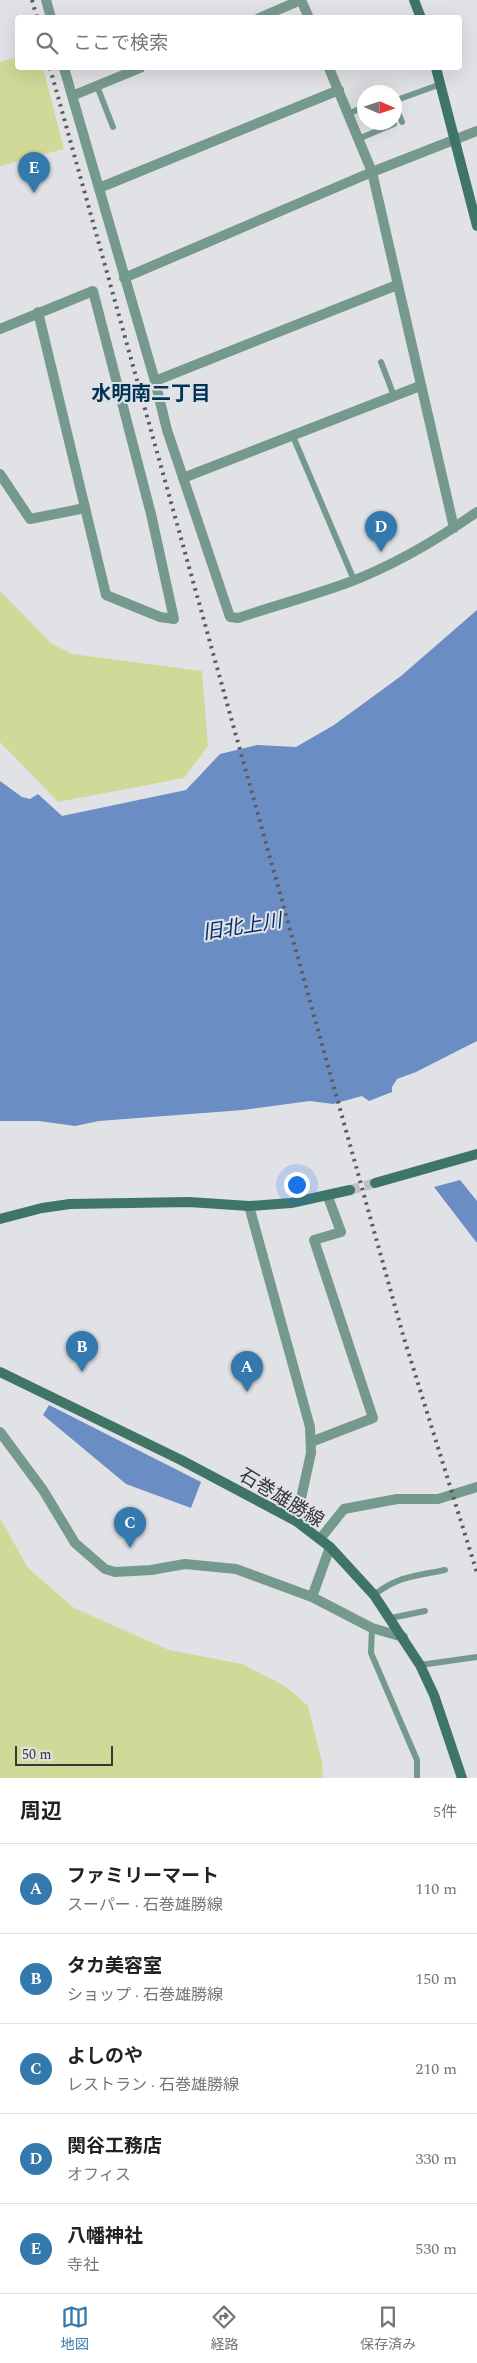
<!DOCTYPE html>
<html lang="ja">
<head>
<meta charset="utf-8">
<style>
	:root { --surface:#fff; --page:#f6f6f6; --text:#222; --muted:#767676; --line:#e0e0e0; --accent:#3379ae }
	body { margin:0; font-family:Spectral,"Noto Sans JP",serif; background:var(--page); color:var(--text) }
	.compass { position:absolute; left:357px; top:85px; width:45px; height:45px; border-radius:50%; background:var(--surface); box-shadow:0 5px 20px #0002; rotate:93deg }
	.scale { position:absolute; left:15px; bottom:12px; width:98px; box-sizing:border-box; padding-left:5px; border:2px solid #373738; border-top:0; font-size:14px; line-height:18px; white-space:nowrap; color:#373738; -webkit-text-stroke:4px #e1e2e6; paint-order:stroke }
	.you { position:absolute; left:296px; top:1184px; width:18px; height:18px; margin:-12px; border:4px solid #fff; border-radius:50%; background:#1a73e8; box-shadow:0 0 0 8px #1a73e833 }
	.badge { display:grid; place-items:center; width:32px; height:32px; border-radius:50%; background:var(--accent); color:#fff; font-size:16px; font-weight:700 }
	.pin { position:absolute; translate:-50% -41px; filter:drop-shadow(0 1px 2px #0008) }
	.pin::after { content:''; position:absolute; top:26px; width:18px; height:15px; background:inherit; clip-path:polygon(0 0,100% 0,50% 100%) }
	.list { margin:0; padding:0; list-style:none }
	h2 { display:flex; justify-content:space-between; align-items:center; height:65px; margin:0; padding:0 20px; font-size:21px }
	h2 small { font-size:16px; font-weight:400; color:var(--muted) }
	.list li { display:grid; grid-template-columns:32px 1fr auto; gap:15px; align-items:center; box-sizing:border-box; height:90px; padding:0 20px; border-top:1px solid var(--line) }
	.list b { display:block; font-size:19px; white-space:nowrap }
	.list p { margin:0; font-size:16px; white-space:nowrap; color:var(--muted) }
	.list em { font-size:16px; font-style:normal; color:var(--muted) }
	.icon { flex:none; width:28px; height:28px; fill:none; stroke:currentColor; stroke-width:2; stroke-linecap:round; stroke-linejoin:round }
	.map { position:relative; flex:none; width:477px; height:1778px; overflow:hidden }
	.search { position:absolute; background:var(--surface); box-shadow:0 5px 20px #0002; left:15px; right:15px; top:15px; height:55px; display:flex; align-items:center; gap:12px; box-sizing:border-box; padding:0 18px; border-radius:5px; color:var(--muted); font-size:19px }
	.sheet { height:515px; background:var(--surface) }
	nav { display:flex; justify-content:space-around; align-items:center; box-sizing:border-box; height:70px; border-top:1px solid var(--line); background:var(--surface); font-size:14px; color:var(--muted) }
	nav a { display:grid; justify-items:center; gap:2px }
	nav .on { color:var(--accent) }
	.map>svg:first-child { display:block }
	.green { fill:#d1d998 }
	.water { fill:#6a8dc4 }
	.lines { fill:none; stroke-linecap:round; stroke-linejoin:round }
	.secondary-tunnel { stroke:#bfc0c3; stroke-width:10; stroke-dasharray:10 5; stroke-linecap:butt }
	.lane { stroke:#76998e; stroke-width:6 }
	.street { stroke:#76998e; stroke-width:10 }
	.secondary { stroke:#3f7567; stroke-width:10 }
	.rail { stroke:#5b5b5d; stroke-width:4; stroke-dasharray:2.5 5; stroke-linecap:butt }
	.labels { text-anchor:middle; stroke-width:4; stroke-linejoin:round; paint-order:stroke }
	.street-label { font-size:19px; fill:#373738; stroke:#e1e2e6 }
	.neighbourhood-label { font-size:20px; font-weight:bold; fill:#003456; stroke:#e1e2e6 }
	.water-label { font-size:20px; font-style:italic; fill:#032d6f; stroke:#e1e2e6 }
</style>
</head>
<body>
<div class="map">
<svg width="477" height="1778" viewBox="0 0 477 1778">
	<rect width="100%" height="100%" fill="#e1e2e6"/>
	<!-- green -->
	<path class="green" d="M17,57L18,68H43L64,149L0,166V62Z
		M0,591L51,643L72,654L202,671L208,746L184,778L58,802L0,742Z
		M0,1518L28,1568L74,1608L169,1650L242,1664L285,1686L308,1706L322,1761L323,1778H0Z"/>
	<!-- water -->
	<path class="water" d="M477,610V1041L416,1072L397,1079L392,1087V1092L369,1101L362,1096L333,1104L310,1101L243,1110L99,1121L75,1126L39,1121H0V781L22,797L30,799L38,794L62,816L186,790L220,754L257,745L296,747L334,725L401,676Z
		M460,1180L477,1201V1243L434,1187Z
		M49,1405L201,1482L191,1508L126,1484L43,1415Z"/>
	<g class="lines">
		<!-- secondary-tunnel -->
		<path class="secondary-tunnel" d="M350,1190L375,1183"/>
		<!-- lane -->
		<path class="lane" d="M97,86L113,127
			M394,101L441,84
			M394,102L402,122
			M348,114L364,107
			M379,122L381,129
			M358,139L394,124
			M381,362L394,396
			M292,434L354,580
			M374,1595C398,1576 415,1576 445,1570
			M391,1618L425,1611
			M372,1628L371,1653L417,1760V1778
			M420,1665L477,1657"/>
		<!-- street -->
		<path class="street" d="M46,0L51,18
			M301,0L309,18
			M259,18L301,0
			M64,68L155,381L167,430L230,617L238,618C274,606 311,596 347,583C393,566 437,540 477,512
			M329,68L372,172L454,528
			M72,96L140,68
			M99,188L339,90
			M124,278L372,172L477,131
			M0,329L93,291L151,514L174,619L160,617L106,595L38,312
			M155,381L397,285
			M0,474L30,519L85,508
			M183,478L420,386
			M249,1206L310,1427L311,1453L296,1521
			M0,1432L43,1490L75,1543L105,1569L115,1572L151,1570L185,1564L236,1569L312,1597L372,1628L403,1637
			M311,1442L373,1418L314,1240L341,1232L328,1197
			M320,1539L344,1509L397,1499H438L477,1487
			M312,1597L330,1547"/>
		<!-- secondary -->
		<path class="secondary" d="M414,0L421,18
			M436,68L477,226
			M375,1183L477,1154
			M0,1219L42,1208L70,1204L189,1202L249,1206L291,1203L350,1190
			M0,1372L181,1460L296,1521L330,1547L374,1595L420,1665L434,1695L462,1778"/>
		<!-- rail -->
		<path class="rail" d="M32,0L37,18
			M50,68L403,1335L477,1573"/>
	</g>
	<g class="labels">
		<!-- street labels -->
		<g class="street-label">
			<text transform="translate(282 1497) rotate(31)" y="7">石巻雄勝線</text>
		</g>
		<!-- neighbourhood labels -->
		<g class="neighbourhood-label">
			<text x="151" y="400">水明南二丁目</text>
		</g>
		<!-- water labels -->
		<g class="water-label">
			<text transform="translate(242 926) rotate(-9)" y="7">旧北上川</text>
		</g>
	</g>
</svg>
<svg class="compass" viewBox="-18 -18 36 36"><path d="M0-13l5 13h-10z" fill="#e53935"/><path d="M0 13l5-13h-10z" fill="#767676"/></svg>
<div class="scale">50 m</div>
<div class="you"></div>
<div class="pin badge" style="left:247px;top:1392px">A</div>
<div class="pin badge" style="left:82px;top:1372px">B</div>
<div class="pin badge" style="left:130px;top:1548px">C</div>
<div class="pin badge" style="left:381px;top:552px">D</div>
<div class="pin badge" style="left:34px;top:193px">E</div>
<div class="search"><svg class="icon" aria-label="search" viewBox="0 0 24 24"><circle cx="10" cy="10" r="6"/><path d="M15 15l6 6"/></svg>ここで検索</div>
</div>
<section class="sheet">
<h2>周辺<small>5件</small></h2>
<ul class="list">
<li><span class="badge">A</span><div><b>ファミリーマート</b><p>スーパー · 石巻雄勝線</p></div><em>110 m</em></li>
<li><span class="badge">B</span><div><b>タカ美容室</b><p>ショップ · 石巻雄勝線</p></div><em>150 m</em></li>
<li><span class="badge">C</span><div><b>よしのや</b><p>レストラン · 石巻雄勝線</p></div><em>210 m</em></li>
<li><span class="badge">D</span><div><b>関谷工務店</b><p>オフィス</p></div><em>330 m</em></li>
<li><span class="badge">E</span><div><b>八幡神社</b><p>寺社</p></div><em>530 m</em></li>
</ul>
</section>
<nav>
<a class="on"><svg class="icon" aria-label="map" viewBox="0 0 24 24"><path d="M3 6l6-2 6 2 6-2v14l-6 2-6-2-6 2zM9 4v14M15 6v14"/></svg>地図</a>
<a><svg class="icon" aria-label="directions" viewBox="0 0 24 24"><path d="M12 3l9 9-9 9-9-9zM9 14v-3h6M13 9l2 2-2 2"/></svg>経路</a>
<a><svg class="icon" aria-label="saved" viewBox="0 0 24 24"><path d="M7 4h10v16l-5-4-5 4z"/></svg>保存済み</a>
</nav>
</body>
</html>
